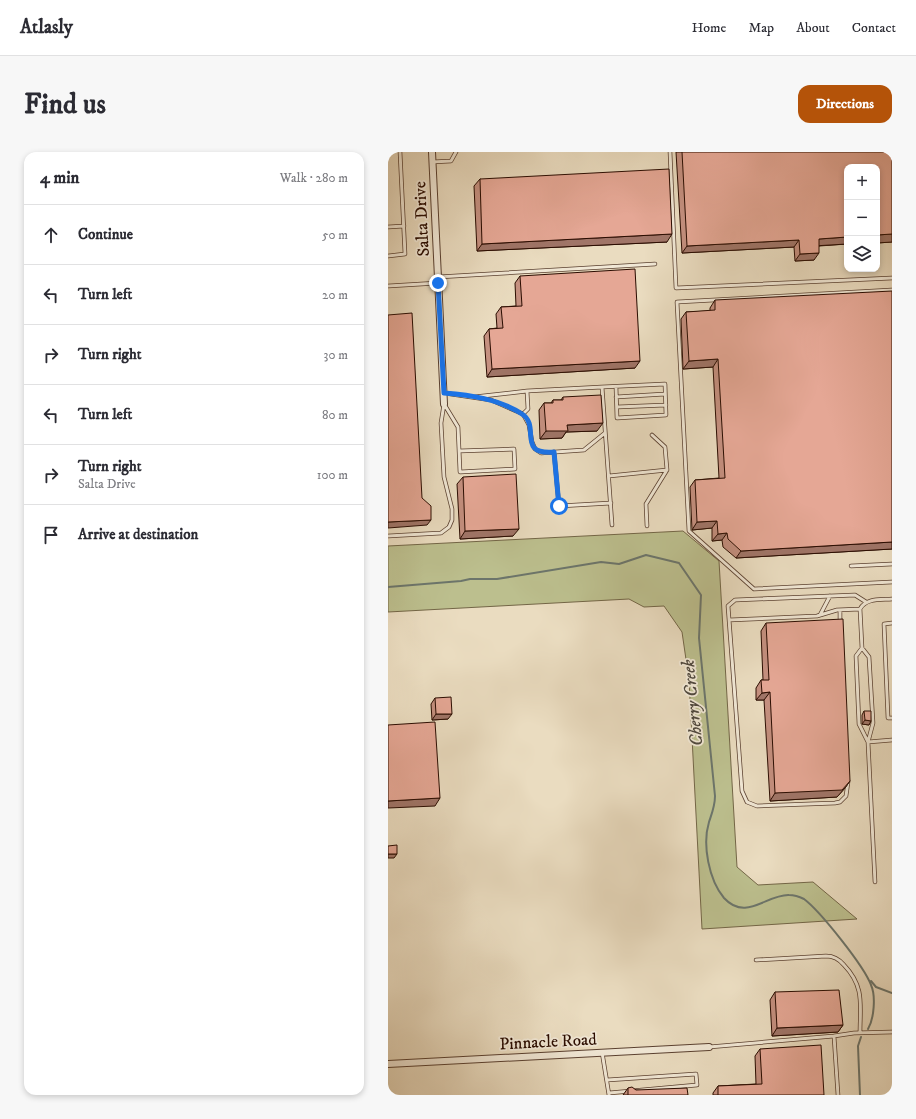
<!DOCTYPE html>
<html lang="en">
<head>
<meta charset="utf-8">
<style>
	:root { --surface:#fff; --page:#f7f7f7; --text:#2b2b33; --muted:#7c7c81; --line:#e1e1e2; --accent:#b45309 }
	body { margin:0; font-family:"IM FELL DW Pica",serif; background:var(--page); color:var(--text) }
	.controls { position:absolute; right:12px; top:12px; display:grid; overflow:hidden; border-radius:8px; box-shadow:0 2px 6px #0003 }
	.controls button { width:36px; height:36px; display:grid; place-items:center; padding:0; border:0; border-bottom:1px solid var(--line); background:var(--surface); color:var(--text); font:20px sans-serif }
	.stop { position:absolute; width:12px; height:12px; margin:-9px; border:3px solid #1a73e8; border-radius:50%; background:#fff }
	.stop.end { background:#1a73e8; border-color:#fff; box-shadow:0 1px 4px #0008 }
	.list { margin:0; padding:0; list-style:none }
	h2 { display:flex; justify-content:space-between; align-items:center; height:52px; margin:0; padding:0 16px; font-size:17px }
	h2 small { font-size:13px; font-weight:400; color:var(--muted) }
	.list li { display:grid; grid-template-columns:26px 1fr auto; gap:12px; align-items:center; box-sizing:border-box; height:60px; padding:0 16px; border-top:1px solid var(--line) }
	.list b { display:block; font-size:15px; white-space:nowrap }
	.list p { margin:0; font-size:13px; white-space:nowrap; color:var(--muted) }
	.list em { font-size:13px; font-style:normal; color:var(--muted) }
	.icon { flex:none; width:22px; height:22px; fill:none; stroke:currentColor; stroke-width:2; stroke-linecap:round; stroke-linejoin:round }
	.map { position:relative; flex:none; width:504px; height:943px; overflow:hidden; border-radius:12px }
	header { display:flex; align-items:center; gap:24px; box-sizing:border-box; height:56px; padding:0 20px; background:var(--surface); border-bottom:1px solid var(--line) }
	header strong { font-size:19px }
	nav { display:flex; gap:22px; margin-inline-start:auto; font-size:14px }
	.intro { display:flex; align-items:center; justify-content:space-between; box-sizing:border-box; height:96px; padding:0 24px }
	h1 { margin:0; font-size:28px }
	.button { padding:10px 18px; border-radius:12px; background:var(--accent); color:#fff; font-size:14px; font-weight:700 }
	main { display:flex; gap:24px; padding:0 24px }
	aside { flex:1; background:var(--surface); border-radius:12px; box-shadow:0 2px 6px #0003 }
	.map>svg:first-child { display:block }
	.green { fill:#bcbf8e; stroke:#736647 }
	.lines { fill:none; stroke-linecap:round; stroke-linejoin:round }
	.stream { stroke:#6c756b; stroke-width:2 }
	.service-casing { stroke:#5a4030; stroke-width:4.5 }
	.minor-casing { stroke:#5a4030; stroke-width:8 }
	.service { stroke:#f1e8d6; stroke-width:3 }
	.minor { stroke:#f1e8d6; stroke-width:6 }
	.wall { fill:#c59080; stroke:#2a0c00 }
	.shaded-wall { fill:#a07568; stroke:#2a0c00 }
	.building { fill:#e5a795; stroke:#2a0c00 }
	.route { stroke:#1a73e8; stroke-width:5 }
	.labels { text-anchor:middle; stroke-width:3.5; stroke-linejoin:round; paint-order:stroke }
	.street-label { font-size:17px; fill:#2a0c00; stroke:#f1e8d6 }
	.water-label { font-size:18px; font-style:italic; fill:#50493f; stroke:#f1e8d6 }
</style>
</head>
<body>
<header>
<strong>Atlasly</strong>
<nav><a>Home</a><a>Map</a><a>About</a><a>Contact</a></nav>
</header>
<div class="intro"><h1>Find us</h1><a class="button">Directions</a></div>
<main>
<aside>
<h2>4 min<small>Walk · 280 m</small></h2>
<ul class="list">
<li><svg class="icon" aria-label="ahead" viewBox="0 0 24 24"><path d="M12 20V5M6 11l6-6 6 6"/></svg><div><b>Continue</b></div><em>50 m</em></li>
<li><svg class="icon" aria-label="left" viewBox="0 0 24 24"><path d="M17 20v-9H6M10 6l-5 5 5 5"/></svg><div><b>Turn left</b></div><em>20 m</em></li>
<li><svg class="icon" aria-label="right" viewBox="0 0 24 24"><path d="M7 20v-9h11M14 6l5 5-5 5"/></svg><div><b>Turn right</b></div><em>30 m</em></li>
<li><svg class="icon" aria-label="left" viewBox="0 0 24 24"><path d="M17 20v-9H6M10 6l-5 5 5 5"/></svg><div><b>Turn left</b></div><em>80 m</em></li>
<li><svg class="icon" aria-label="right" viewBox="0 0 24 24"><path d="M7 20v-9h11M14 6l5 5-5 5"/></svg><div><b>Turn right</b><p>Salta Drive</p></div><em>100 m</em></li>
<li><svg class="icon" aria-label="arrive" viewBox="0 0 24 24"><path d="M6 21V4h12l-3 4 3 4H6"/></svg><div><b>Arrive at destination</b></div></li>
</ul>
</aside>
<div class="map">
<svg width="504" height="943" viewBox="0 0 504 943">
	<rect width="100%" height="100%" fill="#eadcc0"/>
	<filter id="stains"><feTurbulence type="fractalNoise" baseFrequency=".005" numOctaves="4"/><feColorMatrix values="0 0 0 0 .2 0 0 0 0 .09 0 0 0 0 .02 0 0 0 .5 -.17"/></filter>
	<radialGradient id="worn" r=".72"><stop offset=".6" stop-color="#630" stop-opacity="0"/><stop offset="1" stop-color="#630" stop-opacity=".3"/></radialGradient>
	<!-- green -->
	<path class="green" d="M295,379L331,409L349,715L370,733L425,730L469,767L314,777L301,528L294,480L276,454L256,455L241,447L0,460V394Z"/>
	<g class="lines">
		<!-- stream -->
		<path class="stream" d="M0,435L73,429L82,427H109L213,410L231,412L258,403L291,411L313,443L311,486L327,644C327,654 324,661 321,670C314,693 321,728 336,746C358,770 379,742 401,743C405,743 412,745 416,747C432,759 476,814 483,833C488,844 486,867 480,877
			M483,829L488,835L504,841
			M472,943L470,894L473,885"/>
		<!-- service casing -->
		<g class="service-casing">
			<path id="service" d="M282,0L288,136L504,126
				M44,10L63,9L68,0
				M0,75L16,74
				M0,104L17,102L12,0
				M50,125L267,112
				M0,134L50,131
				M504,138L289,150L301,379L366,437L504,430
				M214,235L277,232L278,263L229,266L228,235
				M56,241L103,248L135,262L141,273L144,290L147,297L153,301L196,298L217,281
				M86,245L139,239L214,235L224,373
				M228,245L277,242
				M56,252L70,275L72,320L127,317L126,297L71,299
				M229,255L278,253
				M135,262L140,257L139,239
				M166,300L171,354L223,351
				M221,324L279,318
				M259,374L258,352L279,318L277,295L264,283
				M0,384L53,381L61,375L64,368V357L56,325L53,271L56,252
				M463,414L504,412
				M452,458V470
				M432,463L442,444
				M341,468L429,464L449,458L472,457
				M504,471L496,472L500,566H504
				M474,496L468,504L471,572L480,590
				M480,590L485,571L481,505L474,496L472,457C478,446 492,448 504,447
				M460,630L458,644L452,650L447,651L369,654L359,650L354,639L340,454L347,448L467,443L478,450
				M487,730L480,590L504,588
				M368,808L438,804C446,804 451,807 456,813C477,835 472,853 472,881
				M446,884L466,881L504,880
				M321,895L446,884L450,943
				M214,900L221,943
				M219,928L308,922L309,933L221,941"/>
		</g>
		<!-- minor casing -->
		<g class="minor-casing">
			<path id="minor" d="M44,0L56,252
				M0,912L321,895"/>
		</g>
		<!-- service -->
		<use href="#service" class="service"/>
		<!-- minor -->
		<use href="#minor" class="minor"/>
	</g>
	<!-- wall -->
	<path class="wall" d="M288,0H504V90L489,91V15H459V92L431,94L426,108L407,109L406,95L294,101Z
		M92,27L279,90L89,99L86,34Z
		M132,124L247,216L99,225L96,184L101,177L109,176L108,162L113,155L128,154L127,131Z
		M327,148L504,397L348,406L335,395L334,388L324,389V376L304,378L302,335L307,328L331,326L325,215L295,217L293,167L298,160L322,159V156Z
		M175,245L209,279L178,280L174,286L152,287L151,258L156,251H163L165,248H173Z
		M75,325L125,384L72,387L69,332Z
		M378,471L462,629L457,636L449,645L382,649L376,548H368V536L373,528H375L373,479Z
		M47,546L60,567L44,568L43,552Z
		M476,559L483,569L481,573L474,572V563Z
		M387,840L455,873L450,880L384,884L382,848Z
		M372,897L436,943H325V941L330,934L368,932L367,904Z
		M240,936L248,938L300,943H235Z"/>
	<!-- shaded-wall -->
	<path class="shaded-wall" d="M284,82L279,90L89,99L94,92Z
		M504,82V90L489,91V83Z
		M459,85V92L425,94L431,87Z
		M411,88L406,95L294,101L299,94Z
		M431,101L426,108L407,109L412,102Z
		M330,207L325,215L295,217L301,209Z
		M252,209L247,216L99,225L104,217Z
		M215,271L209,279L178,280L174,286L152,287L158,279L179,273Z
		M43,368L39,373L0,376V370Z
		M329,369L324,376L304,378L309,370Z
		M131,377L125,384L72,387L77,379Z
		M339,381L334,388L324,389L330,382Z
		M504,390V397L348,406L353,399Z
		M382,540L376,548H368L374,541Z
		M48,562H64L60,567L44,568Z
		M477,568L483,569L481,573L474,572Z
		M462,629L457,636L449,645L382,649L387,641Z
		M52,646L47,654L0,656V649Z
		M0,702H9L6,706H0Z
		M455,873L450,880L384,884L389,876Z"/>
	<!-- building -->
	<path class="building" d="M294,0H504V82L489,83V15H459V85L431,87V101L412,102L411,88L299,94Z
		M281,17L284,82L94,92L92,27Z
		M247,117L252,209L104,217L101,177L115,176L113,155L134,154L132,124Z
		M504,139V390L353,399L340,387L339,381L330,382L329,369L309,370L307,328L337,326L330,207L301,209L298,160L327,158V148Z
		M24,161L34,346L43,354V368L0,370V163Z
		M213,243L215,271L179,273L180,279H158L156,251H165V248H175V245Z
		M128,322L131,377L77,379L75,325Z
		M455,467L462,629L454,638L387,641L382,540L374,541L373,528H381L378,471Z
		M63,545L64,562H48L47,546Z
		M476,559H483V569L477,568Z
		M47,570L52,646L0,649V573Z
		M9,693V702H0V694Z
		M451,838L455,873L389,876L387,840Z
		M433,893L436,943H330V934L374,932L372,897Z
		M244,935L248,938L299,936L300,943H240V936Z"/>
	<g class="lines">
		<!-- route -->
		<path class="route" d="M50,131L56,241C82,243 111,247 134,262C153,274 128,303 166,300L171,354"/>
	</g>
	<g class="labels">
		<!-- street labels -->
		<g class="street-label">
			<text transform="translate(33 67) rotate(-93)" y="6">Salta Drive</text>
			<text transform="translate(160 889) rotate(-3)" y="6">Pinnacle Road</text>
		</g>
		<!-- water labels -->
		<g class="water-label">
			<text transform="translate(304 551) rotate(-96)" y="6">Cherry Creek</text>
		</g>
	</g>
	<rect width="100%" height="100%" filter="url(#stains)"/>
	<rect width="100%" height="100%" fill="url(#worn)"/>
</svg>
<div class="controls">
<button>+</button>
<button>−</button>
<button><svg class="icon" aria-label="layers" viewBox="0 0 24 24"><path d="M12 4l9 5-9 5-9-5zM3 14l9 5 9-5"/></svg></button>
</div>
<div class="stop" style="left:171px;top:354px"></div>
<div class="stop end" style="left:50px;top:131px"></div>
</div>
</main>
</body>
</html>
